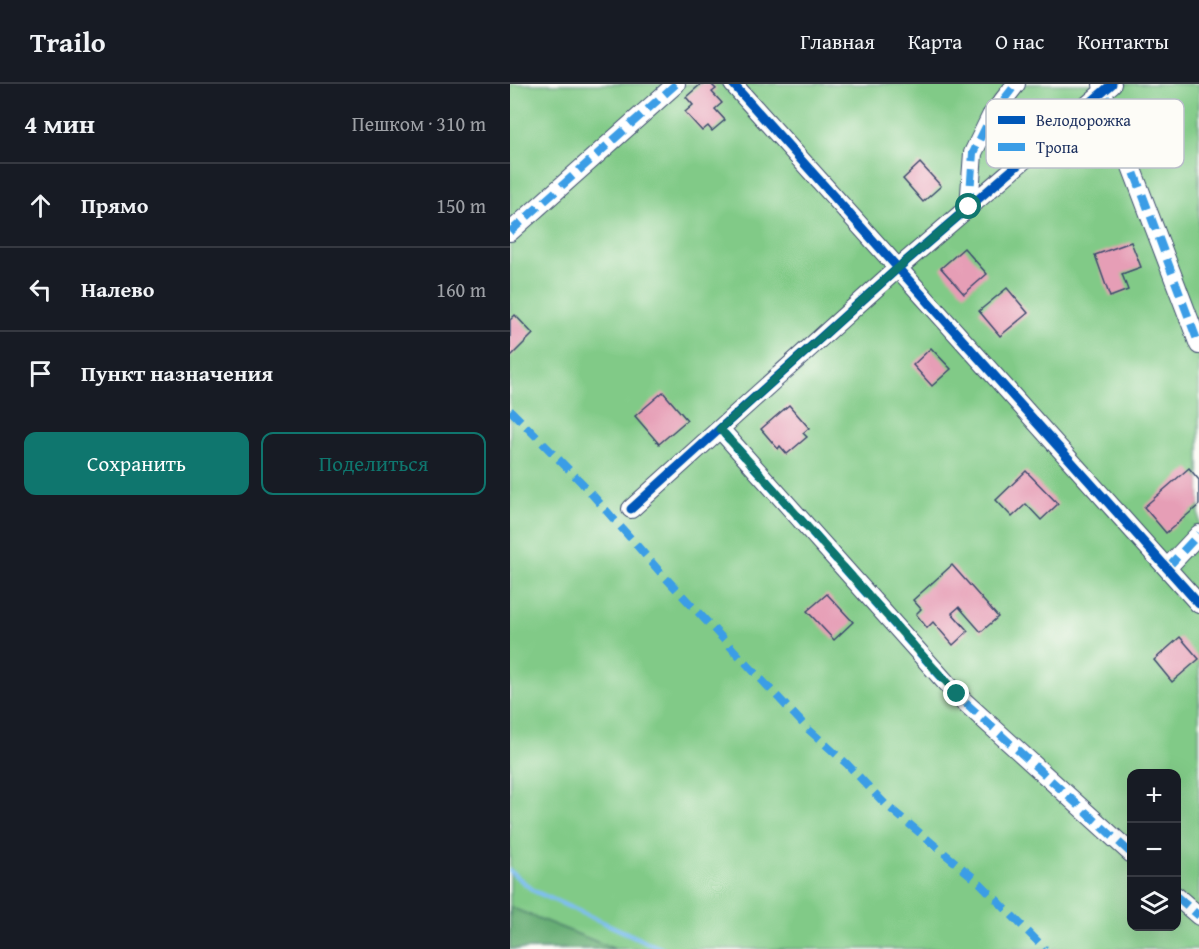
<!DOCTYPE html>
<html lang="ru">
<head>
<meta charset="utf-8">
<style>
	:root { --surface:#171b24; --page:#20242c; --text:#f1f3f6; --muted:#9ea1a6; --line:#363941; --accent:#0f766e }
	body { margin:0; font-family:"Gentium Book Plus",serif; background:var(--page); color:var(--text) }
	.controls { position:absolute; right:18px; bottom:18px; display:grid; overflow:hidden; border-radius:12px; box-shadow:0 6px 24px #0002 }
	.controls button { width:54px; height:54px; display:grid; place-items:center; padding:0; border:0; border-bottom:2px solid var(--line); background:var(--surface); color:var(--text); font:30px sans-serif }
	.stop { position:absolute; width:18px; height:18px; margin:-14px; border:4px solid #0f766e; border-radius:50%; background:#fff }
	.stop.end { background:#0f766e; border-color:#fff; box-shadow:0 2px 6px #0008 }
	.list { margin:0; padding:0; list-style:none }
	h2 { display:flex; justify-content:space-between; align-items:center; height:78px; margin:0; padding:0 24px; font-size:26px }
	h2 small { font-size:20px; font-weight:400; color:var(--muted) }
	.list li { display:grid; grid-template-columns:39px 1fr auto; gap:18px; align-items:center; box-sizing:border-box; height:84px; padding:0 24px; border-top:2px solid var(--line) }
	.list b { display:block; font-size:22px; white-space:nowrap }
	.list em { font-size:20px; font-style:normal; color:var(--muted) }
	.actions { display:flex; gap:12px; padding:18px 24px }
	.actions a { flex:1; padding:14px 0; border:2px solid var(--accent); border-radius:12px; text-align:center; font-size:21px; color:var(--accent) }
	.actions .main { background:var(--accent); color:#fff }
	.icon { flex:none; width:33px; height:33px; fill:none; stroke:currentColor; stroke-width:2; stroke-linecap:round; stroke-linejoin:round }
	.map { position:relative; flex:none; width:689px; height:865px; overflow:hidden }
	header { display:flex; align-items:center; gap:36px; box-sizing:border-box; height:84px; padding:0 30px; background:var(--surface); border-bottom:2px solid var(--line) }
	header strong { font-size:28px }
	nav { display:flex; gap:33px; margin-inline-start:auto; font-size:21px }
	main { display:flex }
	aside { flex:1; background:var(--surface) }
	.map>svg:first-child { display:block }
	.green { fill:#81ca87; stroke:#4e7c72; stroke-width:1.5; fill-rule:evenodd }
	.forest { fill:#68ae74; stroke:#426e69; stroke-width:1.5 }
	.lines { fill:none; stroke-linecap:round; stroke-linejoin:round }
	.stream { stroke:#7fbef3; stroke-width:4.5 }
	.building { fill:#e69eb6 }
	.minor-casing { stroke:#3b496d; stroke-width:20 }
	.minor { stroke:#fff; stroke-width:18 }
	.quiet { stroke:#3b9de6; stroke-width:8; stroke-dasharray:15 8; stroke-linecap:butt }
	.cycleway-casing { stroke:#fdfcf7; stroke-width:13 }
	.cycleway { stroke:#0057b8; stroke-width:9 }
	.route { stroke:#0f766e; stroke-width:8 }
	.key { fill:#fdfcf7; stroke:#b9bec9; stroke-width:1.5 }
	.key-label { font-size:16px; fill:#1b2f5e }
</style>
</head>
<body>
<header>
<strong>Trailo</strong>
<nav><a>Главная</a><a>Карта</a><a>О нас</a><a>Контакты</a></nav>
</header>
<main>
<aside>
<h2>4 мин<small>Пешком · 310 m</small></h2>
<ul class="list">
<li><svg class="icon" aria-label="ahead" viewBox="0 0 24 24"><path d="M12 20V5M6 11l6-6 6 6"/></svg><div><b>Прямо</b></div><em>150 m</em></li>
<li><svg class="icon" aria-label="left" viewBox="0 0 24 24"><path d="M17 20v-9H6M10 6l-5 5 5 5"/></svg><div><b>Налево</b></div><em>160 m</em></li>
<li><svg class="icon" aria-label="arrive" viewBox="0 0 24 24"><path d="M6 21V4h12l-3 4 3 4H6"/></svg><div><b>Пункт назначения</b></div></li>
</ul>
<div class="actions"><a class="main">Сохранить</a><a>Поделиться</a></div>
</aside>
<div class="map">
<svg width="689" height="865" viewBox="0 0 689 865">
	<rect width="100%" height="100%" fill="#fdfcf7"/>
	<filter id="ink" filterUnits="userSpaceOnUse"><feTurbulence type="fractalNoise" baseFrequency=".0167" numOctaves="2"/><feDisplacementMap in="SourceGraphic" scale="12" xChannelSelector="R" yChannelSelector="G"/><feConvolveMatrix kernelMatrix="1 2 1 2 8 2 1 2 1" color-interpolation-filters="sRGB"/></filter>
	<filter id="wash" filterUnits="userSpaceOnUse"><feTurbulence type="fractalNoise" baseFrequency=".008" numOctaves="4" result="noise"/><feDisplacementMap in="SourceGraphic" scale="24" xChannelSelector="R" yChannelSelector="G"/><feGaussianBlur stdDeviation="1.35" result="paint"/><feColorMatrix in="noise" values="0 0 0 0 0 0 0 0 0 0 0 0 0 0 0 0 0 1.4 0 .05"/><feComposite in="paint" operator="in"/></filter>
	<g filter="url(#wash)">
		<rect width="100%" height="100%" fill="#f3dec1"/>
		<!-- green -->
		<path class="green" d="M0,0H689V865H0ZM622,690H666V842H622Z"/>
		<!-- forest -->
		<path class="forest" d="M0,823L105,865H0Z"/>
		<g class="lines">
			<!-- stream -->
			<path class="stream" d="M0,787L24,807L152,865"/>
		</g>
		<g id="blocks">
			<!-- building -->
			<path class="building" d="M191,0H201L206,5L202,8L212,19L205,25L215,36L202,47L198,42L192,47L175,28L183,21L176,13Z
				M410,79L431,102L413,118L393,95Z
				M621,158L631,183L612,190L618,206L600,213L585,171Z
				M454,164L477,190L454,210L431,184Z
				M497,204L518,229L490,252L469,227Z
				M5,231L23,250L0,273V236Z
				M421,264L441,285L422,302L403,281Z
				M153,308L177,336L149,360L125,332Z
				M279,321L299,344L293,349L297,353L277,370L270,362L268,365L251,345Z
				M679,384L689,396V421L656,449L634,423Z
				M516,387L548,420L531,436L516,420L502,433L486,416Z
				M442,481L488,533L471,548L449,523L442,529L458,547L443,561L423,538L417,544L406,530L411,525L403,516Z
				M317,510L343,538L324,556L297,527Z
				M670,553L689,575L662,598L644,576Z"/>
		</g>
	</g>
	<g filter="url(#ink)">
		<use href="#blocks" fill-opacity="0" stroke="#3b496d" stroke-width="1.5"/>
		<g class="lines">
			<!-- minor casing -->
			<g class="minor-casing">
				<path id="minor" d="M223,0L689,520
					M592,0L593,9L689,261
					M459,123L463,69L481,32L506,0
					M0,148L166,0
					M210,345L447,611L622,770
					M121,425L388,184L602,0
					M657,484L689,450
					M666,812L689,832"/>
			</g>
			<!-- minor -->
			<use href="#minor" class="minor"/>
			<!-- quiet -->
			<path class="quiet" d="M592,3L689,261
				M459,123L463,69L481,32L506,0
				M0,148L166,0
				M0,326L72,399L151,489L297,644L337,680L375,720L470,799L535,865
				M210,345L447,611L622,770
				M657,484L689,450
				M666,812L689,832"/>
			<!-- cycleway casing -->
			<g class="cycleway-casing">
				<path id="cycleway" d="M223,0L689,520
					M121,425L388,184L602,0"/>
			</g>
			<!-- cycleway -->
			<use href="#cycleway" class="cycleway"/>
		</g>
	</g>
	<g class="lines" filter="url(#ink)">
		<!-- route -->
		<path class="route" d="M447,610L210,345L388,184L459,123"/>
	</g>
	<!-- legend -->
	<rect x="476" y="15" width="198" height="69" rx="9" class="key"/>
	<rect x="488" y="32" width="27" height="8" fill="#0057b8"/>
	<rect x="488" y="59" width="27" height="8" fill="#3b9de6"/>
	<g class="key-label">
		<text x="526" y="42">Велодорожка</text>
		<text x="526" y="69">Тропа</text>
	</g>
</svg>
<div class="controls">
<button>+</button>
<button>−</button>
<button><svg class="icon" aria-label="layers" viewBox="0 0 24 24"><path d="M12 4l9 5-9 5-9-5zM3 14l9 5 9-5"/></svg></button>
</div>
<div class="stop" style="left:459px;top:123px"></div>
<div class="stop end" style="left:447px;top:610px"></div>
</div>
</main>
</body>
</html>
